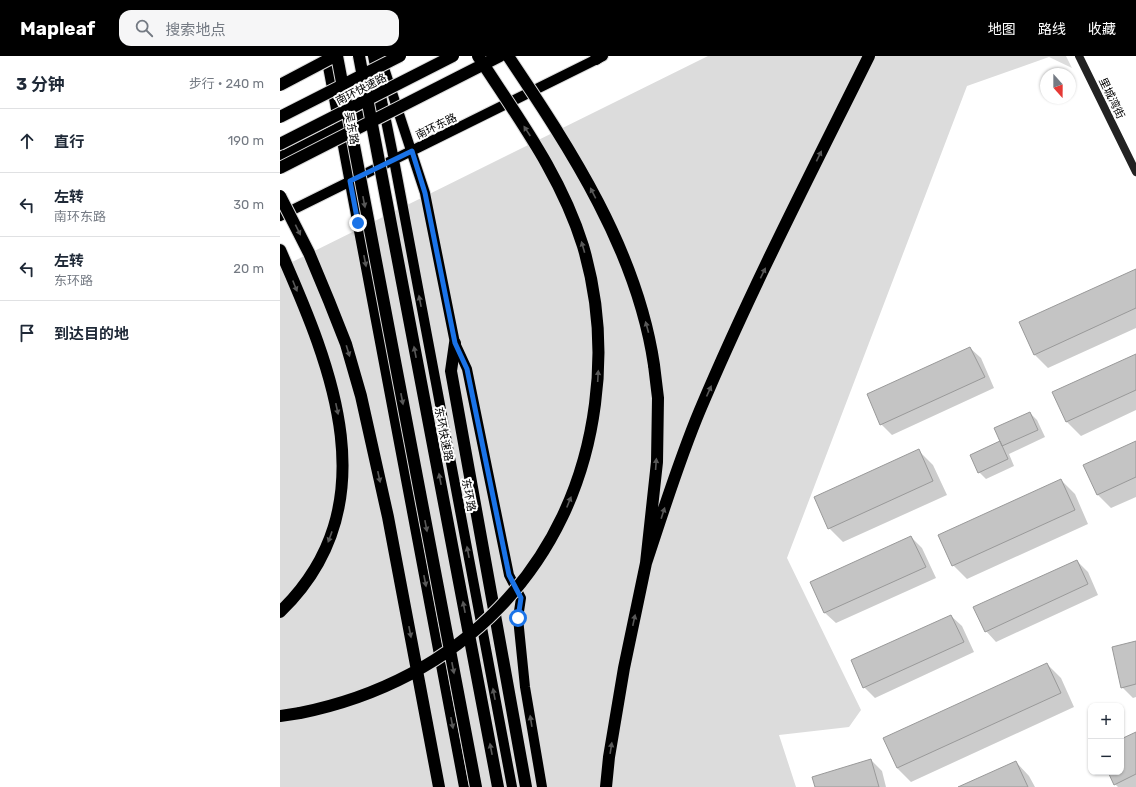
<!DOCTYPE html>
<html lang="zh">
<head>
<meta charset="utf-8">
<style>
	:root { --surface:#fff; --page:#f6f6f7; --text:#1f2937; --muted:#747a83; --line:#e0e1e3; --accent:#000 }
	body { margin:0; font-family:Rubik,"Noto Sans SC",sans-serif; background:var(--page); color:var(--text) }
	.controls { position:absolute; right:12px; bottom:12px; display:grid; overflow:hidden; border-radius:8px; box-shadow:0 1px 3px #0004 }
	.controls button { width:36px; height:36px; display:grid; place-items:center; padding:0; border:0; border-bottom:1px solid var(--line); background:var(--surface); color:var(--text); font:20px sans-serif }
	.compass { position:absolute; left:760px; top:12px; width:36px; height:36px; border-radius:50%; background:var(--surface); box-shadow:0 1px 3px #0004; rotate:159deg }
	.stop { position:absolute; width:12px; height:12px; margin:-9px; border:3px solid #1a73e8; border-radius:50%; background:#fff }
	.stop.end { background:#1a73e8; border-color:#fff; box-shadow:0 1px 4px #0008 }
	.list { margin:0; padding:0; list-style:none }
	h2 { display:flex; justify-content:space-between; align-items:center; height:52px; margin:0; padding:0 16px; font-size:17px }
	h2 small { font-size:13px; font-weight:400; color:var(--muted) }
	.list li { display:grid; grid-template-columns:26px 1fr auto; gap:12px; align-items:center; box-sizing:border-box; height:64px; padding:0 16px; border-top:1px solid var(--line) }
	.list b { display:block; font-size:15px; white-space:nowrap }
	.list p { margin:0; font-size:13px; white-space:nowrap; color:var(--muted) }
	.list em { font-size:13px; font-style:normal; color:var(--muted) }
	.icon { flex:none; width:22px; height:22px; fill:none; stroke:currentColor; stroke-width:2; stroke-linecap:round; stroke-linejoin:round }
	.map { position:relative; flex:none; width:856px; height:731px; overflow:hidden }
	header { display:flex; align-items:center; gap:24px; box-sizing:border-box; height:56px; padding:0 20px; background:var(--accent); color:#fff }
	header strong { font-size:19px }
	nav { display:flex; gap:22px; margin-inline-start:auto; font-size:14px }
	.search { width:280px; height:36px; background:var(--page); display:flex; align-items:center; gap:10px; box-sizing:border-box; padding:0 14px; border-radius:12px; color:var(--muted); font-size:15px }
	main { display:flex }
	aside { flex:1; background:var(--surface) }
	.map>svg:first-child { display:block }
	.green { fill:#dcdcdc }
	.shadow { fill:#0003 }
	.building { fill:#c4c4c4; stroke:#999 }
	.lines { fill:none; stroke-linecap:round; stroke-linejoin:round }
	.primary-casing { stroke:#dbdbdb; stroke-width:12 }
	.highway-casing { stroke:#dbdbdb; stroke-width:14 }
	.secondary { stroke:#222; stroke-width:8 }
	.primary { stroke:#000; stroke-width:10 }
	.highway { stroke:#000; stroke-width:12 }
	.highway-bridge-casing { stroke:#dbdbdb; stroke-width:14; stroke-linecap:butt }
	.highway-bridge { stroke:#000; stroke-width:12 }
	.oneway { fill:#595959 }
	.route { stroke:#1a73e8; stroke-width:5 }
	.labels { text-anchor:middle; stroke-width:4; stroke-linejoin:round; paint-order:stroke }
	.street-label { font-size:11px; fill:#000; stroke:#fff }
</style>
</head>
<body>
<header>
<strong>Mapleaf</strong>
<div class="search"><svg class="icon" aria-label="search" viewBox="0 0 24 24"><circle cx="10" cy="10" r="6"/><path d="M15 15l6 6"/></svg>搜索地点</div>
<nav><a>地图</a><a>路线</a><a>收藏</a></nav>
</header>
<main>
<aside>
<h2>3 分钟<small>步行 · 240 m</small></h2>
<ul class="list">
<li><svg class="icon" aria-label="ahead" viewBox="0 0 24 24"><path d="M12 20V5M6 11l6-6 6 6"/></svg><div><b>直行</b></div><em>190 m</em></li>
<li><svg class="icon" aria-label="left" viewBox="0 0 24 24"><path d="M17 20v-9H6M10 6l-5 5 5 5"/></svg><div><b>左转</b><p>南环东路</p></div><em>30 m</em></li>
<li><svg class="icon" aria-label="left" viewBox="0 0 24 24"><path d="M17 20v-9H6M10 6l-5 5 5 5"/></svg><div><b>左转</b><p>东环路</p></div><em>20 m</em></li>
<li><svg class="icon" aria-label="arrive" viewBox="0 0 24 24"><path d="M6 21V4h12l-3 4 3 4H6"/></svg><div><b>到达目的地</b></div></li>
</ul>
</aside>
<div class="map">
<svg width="856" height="731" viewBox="0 0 856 731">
	<rect width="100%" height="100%" fill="#fff"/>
	<!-- green -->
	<path class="green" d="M428,0H786L792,12L769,1L687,30L507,502L581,654L569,671L499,679L516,731H0V212Z"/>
	<!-- shadow -->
	<path class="shadow" d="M856,214V272L768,312L754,298Z
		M690,292L701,302L714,332L612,379L601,368Z
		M856,299V354L801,380L787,366L773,337Z
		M750,357L757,364L765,381L729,398L734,410L706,423L699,416L721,386Z
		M856,386V441L831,452L817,438Z
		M639,395L653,409L667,439L563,486L549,472Z
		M781,424L795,438L808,468L687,523L673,509Z
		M631,481L642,492L656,522L556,567L545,557L531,527Z
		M797,505L808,516L818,539L716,586L706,575Z
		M671,560L682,570L694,596L595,642L584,631Z
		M856,586V641L853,642L842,631Z
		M767,608L781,622L794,651L631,726L617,712Z
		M856,677V731H838L835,728L829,716H841V684Z
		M591,704L602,715L606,731H536Z
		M736,706L749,720L755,731H681Z"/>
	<!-- building -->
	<path class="building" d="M856,213V252L754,299L739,266Z
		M690,291L705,321L600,369L587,338Z
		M856,298V334L786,366L772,336Z
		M750,356L758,374L722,390L714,372Z
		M720,385L728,403L698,417L690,399Z
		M856,385V421L817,439L803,409Z
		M639,393L653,425L548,473L534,441Z
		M781,423L795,454L672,510L658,479Z
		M631,480L646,511L544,557L530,526Z
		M797,504L808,528L705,576L693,551Z
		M671,559L684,586L583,632L571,604Z
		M856,585V628L841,632L832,591Z
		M767,607L781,637L617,712L603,682Z
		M856,676V718L834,729L828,716H841V683Z
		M591,703L599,731H535L532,721Z
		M736,705L748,731H678Z"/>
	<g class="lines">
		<!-- primary casing -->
		<g class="primary-casing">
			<path id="primary" d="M46,0L184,731
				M93,0L114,104L232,731
				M100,0L145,137L175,287L187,313L229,519L241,542L238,562L245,631L262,731
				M0,101L103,49
				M0,160L323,0"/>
		</g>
		<!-- highway casing -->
		<g class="highway-casing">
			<path id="highway" d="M316,3L320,0
				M0,194C52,312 110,450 0,556
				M175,287L171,315L246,731
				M366,507C383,456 399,404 420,354C471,233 531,117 589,0
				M0,660L20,657
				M326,731L329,701L344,612L366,507L377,406L378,342L374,309"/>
		</g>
		<!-- secondary -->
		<path class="secondary" d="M799,0L856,116"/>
		<!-- primary -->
		<use href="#primary" class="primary"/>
		<!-- highway -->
		<use href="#highway" class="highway"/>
		<!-- highway-bridge casing -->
		<g class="highway-bridge-casing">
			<path id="highway-bridge" d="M57,0L196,731
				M79,0L218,731
				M228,0C291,94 357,194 374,309
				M0,29L55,0
				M0,61L120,0
				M0,88L173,0
				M0,112L220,0
				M0,140L29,197L49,245L66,288L81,340L108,461L159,731
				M20,657C179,625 294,511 315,348C322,296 318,241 303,190C281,119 238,62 198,0"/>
		</g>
		<!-- highway-bridge -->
		<use href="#highway-bridge" class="highway-bridge"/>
	</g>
	<!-- one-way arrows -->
	<defs><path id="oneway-solid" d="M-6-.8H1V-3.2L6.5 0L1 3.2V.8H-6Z"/></defs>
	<g class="oneway">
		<use href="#oneway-solid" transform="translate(247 75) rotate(-123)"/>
		<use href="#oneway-solid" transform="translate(539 100) rotate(-64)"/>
		<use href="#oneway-solid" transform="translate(313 137) rotate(-117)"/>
		<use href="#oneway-solid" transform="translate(84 146) rotate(79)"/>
		<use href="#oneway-solid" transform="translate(18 174) rotate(64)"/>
		<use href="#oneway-solid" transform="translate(303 191) rotate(-106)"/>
		<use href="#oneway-solid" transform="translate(85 205) rotate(79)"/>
		<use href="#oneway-solid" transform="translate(483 217) rotate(-64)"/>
		<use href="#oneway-solid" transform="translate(15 230) rotate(68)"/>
		<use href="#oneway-solid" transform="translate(140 245) rotate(-101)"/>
		<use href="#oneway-solid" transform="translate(367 271) rotate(-105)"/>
		<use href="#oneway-solid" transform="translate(68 295) rotate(73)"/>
		<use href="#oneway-solid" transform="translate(135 296) rotate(-101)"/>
		<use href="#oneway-solid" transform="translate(318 320) rotate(-87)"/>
		<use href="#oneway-solid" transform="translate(429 335) rotate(-66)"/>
		<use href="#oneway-solid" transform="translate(122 343) rotate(79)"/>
		<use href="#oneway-solid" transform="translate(57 353) rotate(78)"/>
		<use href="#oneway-solid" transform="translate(376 408) rotate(-86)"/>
		<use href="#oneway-solid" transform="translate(99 421) rotate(78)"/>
		<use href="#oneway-solid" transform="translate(160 423) rotate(-101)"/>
		<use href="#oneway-solid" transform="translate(289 446) rotate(-68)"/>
		<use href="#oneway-solid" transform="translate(383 457) rotate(-72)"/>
		<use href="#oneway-solid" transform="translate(146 470) rotate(79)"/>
		<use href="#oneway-solid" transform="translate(50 481) rotate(110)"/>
		<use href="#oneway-solid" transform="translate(188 496) rotate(-101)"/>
		<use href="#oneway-solid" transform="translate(145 525) rotate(79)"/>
		<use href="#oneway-solid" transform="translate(184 551) rotate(-101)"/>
		<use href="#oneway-solid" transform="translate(354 564) rotate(-78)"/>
		<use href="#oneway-solid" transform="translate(130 576) rotate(79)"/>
		<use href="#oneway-solid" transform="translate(173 612) rotate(79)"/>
		<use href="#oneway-solid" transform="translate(214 638) rotate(-101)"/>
		<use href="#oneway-solid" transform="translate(251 665) rotate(-99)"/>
		<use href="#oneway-solid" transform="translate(172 667) rotate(79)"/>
		<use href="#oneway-solid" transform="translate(331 692) rotate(-81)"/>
		<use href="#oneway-solid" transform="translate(211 693) rotate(-101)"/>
	</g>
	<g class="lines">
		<!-- route -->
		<path class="route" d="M78,167L70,125L132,95L145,137L175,287L187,313L229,519L241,542L238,562"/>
	</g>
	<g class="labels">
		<!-- street labels -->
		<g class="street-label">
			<text transform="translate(81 33) rotate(-27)" y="4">南环快速路</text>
			<text transform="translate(832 42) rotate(64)" y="4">里城湾街</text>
			<text transform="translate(156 70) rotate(-26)" y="4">南环东路</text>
			<text transform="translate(72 72) rotate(79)" y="4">吴东路</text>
			<text transform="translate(164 378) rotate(79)" y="4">东环快速路</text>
			<text transform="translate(189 439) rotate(79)" y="4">东环路</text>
		</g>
	</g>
</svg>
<div class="controls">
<button>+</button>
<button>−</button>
</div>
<svg class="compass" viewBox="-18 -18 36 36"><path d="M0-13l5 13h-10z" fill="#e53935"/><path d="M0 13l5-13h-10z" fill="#747a83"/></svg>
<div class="stop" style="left:238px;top:562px"></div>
<div class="stop end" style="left:78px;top:167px"></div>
</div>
</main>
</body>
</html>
